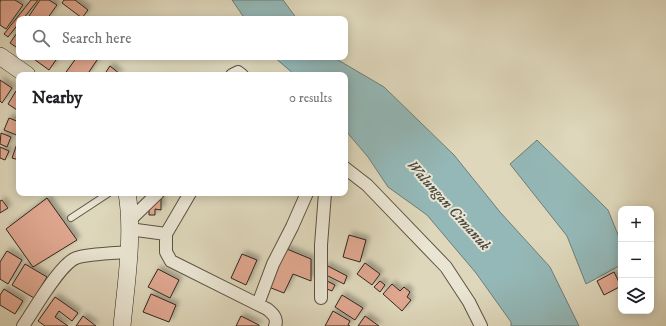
<!DOCTYPE html>
<html lang="en">
<head>
<meta charset="utf-8">
<style>
	:root { --surface:#fff; --page:#f6f6f6; --text:#202124; --muted:#757577; --line:#e0e0e0 }
	body { margin:0; font-family:"IM FELL DW Pica",serif; background:var(--page); color:var(--text) }
	.controls { position:absolute; right:12px; bottom:12px; display:grid; overflow:hidden; border-radius:8px; box-shadow:0 2px 10px #0003 }
	.controls button { width:36px; height:36px; display:grid; place-items:center; padding:0; border:0; border-bottom:1px solid var(--line); background:var(--surface); color:var(--text); font:20px sans-serif }
	.list { margin:0; padding:0; list-style:none }
	h2 { display:flex; justify-content:space-between; align-items:center; height:52px; margin:0; padding:0 16px; font-size:17px }
	h2 small { font-size:13px; font-weight:400; color:var(--muted) }
	.icon { flex:none; width:22px; height:22px; fill:none; stroke:currentColor; stroke-width:2; stroke-linecap:round; stroke-linejoin:round }
	.map { position:relative; flex:none; width:666px; height:326px; overflow:hidden }
	.search { position:absolute; background:var(--surface); box-shadow:0 2px 10px #0003; left:16px; top:16px; width:332px; height:44px; display:flex; align-items:center; gap:10px; box-sizing:border-box; padding:0 14px; border-radius:8px; color:var(--muted); font-size:15px }
	.panel { position:absolute; background:var(--surface); box-shadow:0 2px 10px #0003; left:16px; top:72px; width:332px; height:124px; border-radius:8px }
	.map>svg:first-child { display:block }
	.water { fill:#94b8b7; stroke:#6d7e79 }
	.building { fill:#e0a790; stroke:#32261c; filter:url(#shadow) }
	.lines { fill:none; stroke-linecap:round; stroke-linejoin:round }
	.lane-casing { stroke:#5d5244; stroke-width:8 }
	.street-casing { stroke:#5d5244; stroke-width:14 }
	.secondary-casing { stroke:#32261c; stroke-width:18 }
	.lane { stroke:#eae5d3; stroke-width:6 }
	.street { stroke:#eae5d3; stroke-width:12 }
	.secondary { stroke:#eae5d3; stroke-width:17 }
	.labels { text-anchor:middle; stroke-width:4; stroke-linejoin:round; paint-order:stroke }
	.water-label { font-size:15px; font-style:italic; fill:#4a4a43; stroke:#eae5d3 }
</style>
</head>
<body>
<div class="map">
<svg width="666" height="326" viewBox="0 0 666 326">
	<defs>
		<filter id="shadow"><feDropShadow dx="3.5" dy="-3.5" stdDeviation="2" flood-color="#0004"/></filter>
	</defs>
	<rect width="100%" height="100%" fill="#ded7bb"/>
	<filter id="stains"><feTurbulence type="fractalNoise" baseFrequency=".005" numOctaves="4"/><feColorMatrix values="0 0 0 0 .2 0 0 0 0 .09 0 0 0 0 .02 0 0 0 .5 -.17"/></filter>
	<radialGradient id="worn" r=".72"><stop offset=".6" stop-color="#630" stop-opacity="0"/><stop offset="1" stop-color="#630" stop-opacity=".3"/></radialGradient>
	<!-- water -->
	<path class="water" d="M232,0H283L297,19H245Z
		M274,57H333L384,87L454,155L500,212L550,267L579,326H511V322L476,273L427,215L388,187L368,157L345,130V75H295Z
		M537,140L608,210L621,242V265L586,284L567,236L510,164Z"/>
	<!-- building -->
	<path class="building" d="M1,0H15L23,5L6,29L0,25V2Z
		M31,0H38L23,19H19V23L8,37L4,34Z
		M40,0H49L57,5L47,19H27Z
		M64,0H75L88,10L82,18L62,3Z
		M19,30V49L10,43Z
		M31,57H58L49,70Z
		M77,57H99L87,75H64Z
		M110,66L120,74L119,75H104Z
		M0,80L12,88L2,103L0,101Z
		M16,91L19,93V107L17,110L8,104Z
		M9,118L19,122V136L4,130Z
		M1,133L11,137L7,147L0,144Z
		M19,138V160L12,158Z
		M0,147L9,151L5,160L0,158Z
		M47,198L77,240L33,267L6,229Z
		M156,199H161V210L155,209V215H149V209Z
		M2,200L8,208L0,213V201Z
		M349,235L366,240L360,262L343,257Z
		M282,247L311,259V281L293,274L284,293L266,286Z
		M7,251L22,260L8,284L0,279V262Z
		M242,254L257,260L246,285L231,278Z
		M365,263L380,274L372,285L357,274Z
		M25,264L47,277L34,298L12,285Z
		M326,265L347,276L344,284L322,273Z
		M158,269L179,280L170,298L148,287Z
		M614,272L621,286L604,295L597,281Z
		M325,280L335,285L332,291L322,287Z
		M380,281L385,285L380,292L374,287Z
		M392,284L400,291L404,287L410,292L407,297L411,300L402,311L383,294Z
		M4,289L23,301L15,314L0,305V295Z
		M151,294L176,305L169,322L143,312Z
		M342,295L363,308L355,320L335,307Z
		M55,297L78,313L72,321L59,311L55,317L68,326H45L38,321Z
		M333,311L350,321L348,325L350,326H325Z
		M83,316L96,326H76Z
		M241,316L259,325V326H236Z
		M365,316L379,326H358Z"/>
	<g class="lines">
		<!-- lane casing -->
		<g class="lane-casing">
			<path id="lane" d="M71,218L109,193"/>
		</g>
		<!-- street casing -->
		<g class="street-casing">
			<path id="street" d="M232,75L238,72L242,75
				M345,168L367,185L446,267L469,302L481,326
				M190,193L166,234V252L171,261L267,309C273,314 278,318 275,326
				M130,220L158,193
				M129,229L166,234
				M321,298V245L325,193
				M258,304L273,264L292,227L307,193
				M23,326C34,310 60,264 76,258C86,254 116,253 129,252"/>
		</g>
		<!-- secondary casing -->
		<g class="secondary-casing">
			<path id="secondary" d="M0,56L27,75
				M122,326C126,284 134,234 127,193"/>
		</g>
		<!-- lane -->
		<use href="#lane" class="lane"/>
		<!-- street -->
		<use href="#street" class="street"/>
		<!-- secondary -->
		<use href="#secondary" class="secondary"/>
	</g>
	<g class="labels">
		<!-- water labels -->
		<g class="water-label">
			<text transform="translate(449 205) rotate(48)" y="5">Walungan Cimanuk</text>
		</g>
	</g>
	<rect width="100%" height="100%" filter="url(#stains)"/>
	<rect width="100%" height="100%" fill="url(#worn)"/>
</svg>
<div class="controls">
<button>+</button>
<button>−</button>
<button><svg class="icon" aria-label="layers" viewBox="0 0 24 24"><path d="M12 4l9 5-9 5-9-5zM3 14l9 5 9-5"/></svg></button>
</div>
<div class="search"><svg class="icon" aria-label="search" viewBox="0 0 24 24"><circle cx="10" cy="10" r="6"/><path d="M15 15l6 6"/></svg>Search here</div>
<section class="panel">
<h2>Nearby<small>0 results</small></h2>
<ul class="list">
</ul>
</section>
</div>
</body>
</html>
